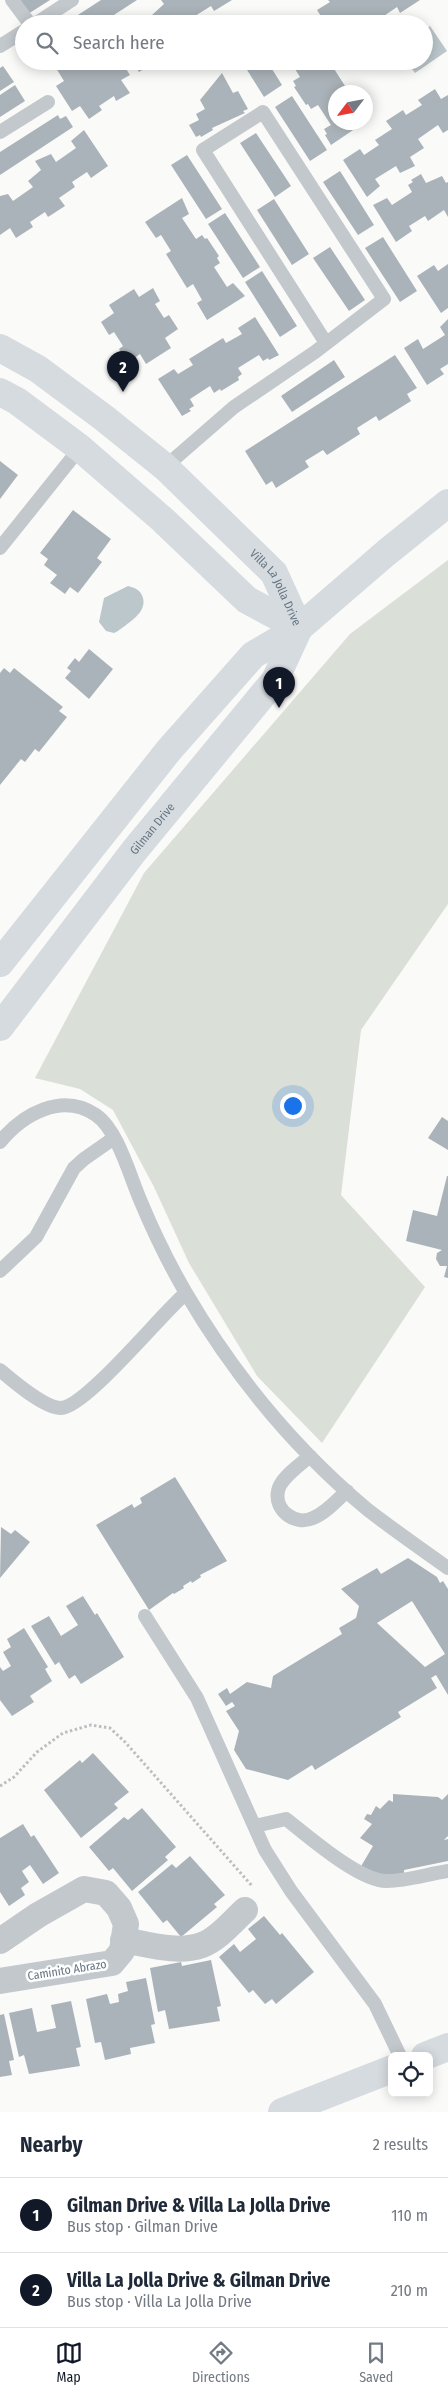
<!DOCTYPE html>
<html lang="en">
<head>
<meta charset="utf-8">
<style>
	:root { --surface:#fff; --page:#f2f2f3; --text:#1f2937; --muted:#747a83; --line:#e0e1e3; --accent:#111827 }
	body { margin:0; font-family:"Fira Sans Condensed",sans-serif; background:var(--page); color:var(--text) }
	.controls { position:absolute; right:15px; bottom:15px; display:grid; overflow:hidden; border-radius:8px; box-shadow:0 2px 12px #0003 }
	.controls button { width:45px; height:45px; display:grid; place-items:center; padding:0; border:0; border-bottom:1px solid var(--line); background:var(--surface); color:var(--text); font:25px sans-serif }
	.compass { position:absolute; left:328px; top:85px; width:45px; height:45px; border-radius:50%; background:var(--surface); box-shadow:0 2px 12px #0003; rotate:238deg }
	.you { position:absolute; left:292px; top:1105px; width:18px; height:18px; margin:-12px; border:4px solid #fff; border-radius:50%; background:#1a73e8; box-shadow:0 0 0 8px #1a73e833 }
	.badge { display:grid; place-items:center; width:32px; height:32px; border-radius:50%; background:var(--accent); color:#fff; font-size:16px; font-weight:700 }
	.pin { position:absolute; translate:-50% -41px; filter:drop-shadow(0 1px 2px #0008) }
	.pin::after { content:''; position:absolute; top:26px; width:18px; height:15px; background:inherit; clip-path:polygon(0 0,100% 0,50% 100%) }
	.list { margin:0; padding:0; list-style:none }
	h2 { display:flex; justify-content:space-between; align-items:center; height:65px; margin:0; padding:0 20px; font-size:21px }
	h2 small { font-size:16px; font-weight:400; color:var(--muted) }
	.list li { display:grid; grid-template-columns:32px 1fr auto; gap:15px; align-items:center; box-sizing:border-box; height:75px; padding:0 20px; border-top:1px solid var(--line) }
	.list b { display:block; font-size:19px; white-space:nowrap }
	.list p { margin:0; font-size:16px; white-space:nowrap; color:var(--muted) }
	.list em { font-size:16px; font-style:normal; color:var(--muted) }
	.icon { flex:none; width:28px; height:28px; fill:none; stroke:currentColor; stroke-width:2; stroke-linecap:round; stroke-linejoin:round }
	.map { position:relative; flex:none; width:448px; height:2112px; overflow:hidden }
	.search { position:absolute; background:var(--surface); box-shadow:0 2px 12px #0003; left:15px; right:15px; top:15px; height:55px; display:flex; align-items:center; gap:12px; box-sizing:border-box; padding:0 18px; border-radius:28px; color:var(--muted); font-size:19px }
	.sheet { height:215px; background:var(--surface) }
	nav { display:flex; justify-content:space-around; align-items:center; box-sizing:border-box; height:70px; border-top:1px solid var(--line); background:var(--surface); font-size:14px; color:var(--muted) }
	nav a { display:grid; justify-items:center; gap:2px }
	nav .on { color:var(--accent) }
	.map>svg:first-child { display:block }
	.green { fill:#dadfd7 }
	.water { fill:#bbc7cb }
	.building { fill:#aab3b9; fill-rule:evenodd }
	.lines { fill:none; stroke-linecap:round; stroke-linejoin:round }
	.path { stroke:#bbbfc2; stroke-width:3; stroke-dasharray:2.5 2.5; stroke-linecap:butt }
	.lane { stroke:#c3c8cc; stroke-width:14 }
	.street { stroke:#c3c8cc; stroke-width:26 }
	.secondary { stroke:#d6dbdf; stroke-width:28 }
	.labels { text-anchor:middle; stroke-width:5; stroke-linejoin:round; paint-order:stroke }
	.street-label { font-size:12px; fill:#657683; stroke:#fff }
</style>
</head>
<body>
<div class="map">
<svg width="448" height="2112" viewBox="0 0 448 2112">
	<rect width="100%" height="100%" fill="#fafaf8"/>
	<!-- green -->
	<path class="green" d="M448,560V904L361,1030L341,1195L425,1287L322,1443L257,1376L189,1263L154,1187L113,1110L80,1089L35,1078L144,873L350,634Z"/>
	<!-- water -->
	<path class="water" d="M430,26L447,51L415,73L406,61H424V30Z
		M128,586C135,588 141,590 143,598C147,613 128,623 118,631L114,633L106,631L99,622L104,598Z"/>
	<!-- building -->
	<path class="building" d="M19,0H50L28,14Z
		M101,0H137L100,24H64Z
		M161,0H232L214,11L211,6L195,16L199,21L195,24H154L156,22L152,15L164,4Z
		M328,0H420L400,13L397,7L378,20L380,24H321L324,21L317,10L330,2Z
		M66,61H71L73,65L78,61H121L130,75L121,80L130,93L116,101L114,96L99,106L102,110L89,119L80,106L72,111L56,86L64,81L56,68Z
		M132,61H156L139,72Z
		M249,61H267L282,85L264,97L244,65Z
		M290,61H329L347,89L342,92H336V122H365L331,145L325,135L327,134L324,129L331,125L318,105L311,109L308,104L306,105L294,87L296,86L293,81L300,77Z
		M3,66L14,82L0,91V68Z
		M222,73L233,93L238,91L248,109L243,111L245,113L212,128L213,130L201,137L200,135L196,137L189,125L199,120L196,114L205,109L200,100Z
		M15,85L25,101L0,117V95Z
		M435,89L441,99L448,95V130L443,133L438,125L418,139L424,148L410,157L415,166L400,173L396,166L375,179L380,186L367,197L343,160L360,149L364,155L379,145L375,140L392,129L386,121L403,110L406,115L422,105L418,100Z
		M292,96L327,150L310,161L275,107Z
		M58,115L60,119L66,116L73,127L0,175V152Z
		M84,130L108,166L91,178L87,172L72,182L75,187L59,198L65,206L48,217L45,212L30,222L33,227L16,238L10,228L0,235V196L8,194L13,201L33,187L28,181L41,170L35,161L51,154L56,162L76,148L71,141Z
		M256,133L291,186L275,197L240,143Z
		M187,155L222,209L206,219L171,165Z
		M340,171L374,225L358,235L323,182Z
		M421,174L426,183L442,176L446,183L448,182V217L444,210L428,221L425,216L409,226L412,231L396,242L373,205L387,198L392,205L412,192L408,185L413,182L411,180Z
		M182,198L189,214L182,218L196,239L202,235L205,239L207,238L219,256L217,258L220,263L214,267L227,287L233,283L245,296L207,320L197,303L202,300L193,284L187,288L166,254L171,251L161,235L156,238L145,222Z
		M274,199L309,254L292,265L257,210Z
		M225,213L260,267L243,278L208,224Z
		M383,237L417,291L400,302L365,248Z
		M330,247L365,300L349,311L313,258Z
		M448,264V308L441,313L417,276L434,265L438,271Z
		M262,271L297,326L280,337L245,282Z
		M153,288L160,301L155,304L164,318L169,315L178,329L165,338L171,348L146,364L140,354L127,363L119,349L123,346L114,332L109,335L101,322L114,313L109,305L134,289L139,297Z
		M255,317L279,355L269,360L268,358L263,361L259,355L238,368L242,374L238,377L239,380L221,391L220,389L214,393L210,386L190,399L194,406L189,409L191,411L182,416L158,379L174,369L178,374L193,365L189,359L223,338L226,343L242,334L238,328Z
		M448,319V364L440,369L444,374L427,385L404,348L418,339L423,349L445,335L440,327Z
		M395,355L417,388L407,394L411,401L379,421L376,416L357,428L360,434L327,455L323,450L305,461L309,467L276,488L272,481L266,485L245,451Z
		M334,360L345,377L292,412L281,396Z
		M0,461L18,475L0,499Z
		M73,510L111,539L97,558L102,562L78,593L70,587L65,594L50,583L57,575L44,565L48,559L40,553Z
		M89,649L113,669L89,699L65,678L71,671L67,668L75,658L79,662Z
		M4,668L10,673L14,668L63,707L59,711L67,717L39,752L35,749L25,762L21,759L0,785V673Z
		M442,1117L448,1121V1150L428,1138Z
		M447,1176H448V1278L444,1277L447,1266H440L436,1259L437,1253L442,1250L406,1241L413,1210L437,1216Z
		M175,1477L227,1561L200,1575L201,1577L192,1583L191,1581L183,1586L184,1588L174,1594L173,1593L149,1610L96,1525L132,1504L134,1508L142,1503L140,1498Z
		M1,1527L11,1534L15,1530L30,1542L0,1578Z
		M408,1558L437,1577L440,1583L443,1581L448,1589V1695L436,1675L431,1678L437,1688L398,1712L401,1717L315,1770L312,1765L288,1780L246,1769L234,1750L239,1731L226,1711L235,1706L232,1702L226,1706L218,1694L227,1688L230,1694L247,1682L271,1688L273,1676L342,1634L339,1628L356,1618L359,1606L341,1589L377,1568L381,1574ZM412,1601L445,1654L425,1667L377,1623Z
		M83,1596L95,1615L97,1613L124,1657L81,1684L75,1675L69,1679L59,1662L55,1665L31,1626L49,1616L61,1636L78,1625L66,1606Z
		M24,1628L48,1667L45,1669L52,1681L30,1696L34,1702L12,1716L0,1700V1667L3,1671L11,1666L3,1652L11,1647L7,1639Z
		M93,1753L129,1792L114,1804L118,1808L81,1838L44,1790L80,1760L82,1763Z
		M393,1794L438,1797L442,1800L448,1794V1836L444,1840L448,1839V1861L404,1870V1875L389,1877L360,1868L373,1846L360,1838L372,1824L364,1819L367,1814L371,1815L376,1806L380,1809L389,1800L393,1802Z
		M142,1808L176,1847L165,1857L168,1860L132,1891L113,1868L109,1871L89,1847L124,1817L128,1820Z
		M23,1824L31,1837L34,1835L59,1873L43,1884L30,1865L22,1871L29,1882L21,1888L25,1895L9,1906L0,1892V1838Z
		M190,1856L225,1895L214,1904L217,1907L181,1937L167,1920L163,1923L138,1892L172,1864L176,1868Z
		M264,1916L280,1935L282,1933L314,1972L276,2004L272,1999L265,2004L253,1990L249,1993L219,1957L234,1944L240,1952L256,1939L248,1929Z
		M211,1960L221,2006L217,2007L220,2021L169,2029L165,2010L158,2012L150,1968L181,1962L182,1966Z
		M146,1978L155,2024L151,2025L155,2043L130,2048L131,2054L105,2060L101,2042L95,2043L86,1999L107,1994L110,2004L119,2002L118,1994L128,1991L126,1982Z
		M71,2001L81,2047L76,2048L80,2066L29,2074L24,2055L19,2057L9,2013L32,2008L37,2032L56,2028L51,2005Z
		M4,2014L14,2060L9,2061L12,2075L0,2077V2015Z"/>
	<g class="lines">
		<!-- path -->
		<path class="path" d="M0,1786L14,1777L37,1752L63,1733L91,1725L110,1728L125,1742L253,1887"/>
		<!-- lane -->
		<path class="lane" d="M12,0L30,24
			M35,24L72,0
			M0,46L24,31
			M0,132L48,102
			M165,467L234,407L315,352L384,299L263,112L203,150L326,343
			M0,548L80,448
			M0,1142C23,1114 62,1092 96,1115C118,1130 130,1177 141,1202C154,1233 169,1264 186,1293C234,1375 295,1449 368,1510C394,1530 421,1549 448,1568
			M0,1271L36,1237L74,1168L84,1159L114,1138
			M0,1370C13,1381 44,1408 61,1408C86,1407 162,1313 186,1293
			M310,1456C300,1465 280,1478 278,1491C274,1511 296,1526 313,1518C326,1513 337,1500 347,1491
			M145,1616L197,1698L265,1850L291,1891L375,2004L400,2056
			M255,1826L286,1819C308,1836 360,1882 387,1881C407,1881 428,1874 448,1871"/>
		<!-- street -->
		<path class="street" d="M123,1940C147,1944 178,1954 202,1945C218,1939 232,1922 245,1910
			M0,1941L38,1915L84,1889L106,1893L119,1908L126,1924L122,1951L112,1963L0,1981"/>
		<!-- secondary -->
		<g class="secondary">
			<path id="s1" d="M0,348L38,369L104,418L165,467L274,573L299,628"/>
			<path d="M0,392L17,401L80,448L163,520L247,600L299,628"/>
			<path d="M0,963L169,750L253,655L299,628L386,553L448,503"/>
			<path id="s2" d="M0,1027L134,851L275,680L299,628"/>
			<path d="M425,2056L448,2047"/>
			<path d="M282,2112L392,2069"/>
		</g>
	</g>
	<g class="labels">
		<!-- street labels -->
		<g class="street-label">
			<text dy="4" stroke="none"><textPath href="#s1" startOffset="369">Villa La Jolla Drive</textPath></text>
			<text dy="4" stroke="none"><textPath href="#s2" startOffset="250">Gilman Drive</textPath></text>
			<text transform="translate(67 1970) rotate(-9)" y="4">Caminito Abrazo</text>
		</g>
	</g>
</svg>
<div class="controls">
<button><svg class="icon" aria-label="locate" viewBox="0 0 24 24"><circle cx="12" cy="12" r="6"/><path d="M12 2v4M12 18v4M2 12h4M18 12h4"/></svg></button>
</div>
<svg class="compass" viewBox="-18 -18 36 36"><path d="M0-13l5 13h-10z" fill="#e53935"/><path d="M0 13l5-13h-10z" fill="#747a83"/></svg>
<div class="you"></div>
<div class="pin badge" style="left:279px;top:708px">1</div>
<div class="pin badge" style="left:123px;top:392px">2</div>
<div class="search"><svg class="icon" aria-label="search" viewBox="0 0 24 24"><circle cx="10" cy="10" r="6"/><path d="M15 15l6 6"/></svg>Search here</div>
</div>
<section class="sheet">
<h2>Nearby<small>2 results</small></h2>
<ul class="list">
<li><span class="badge">1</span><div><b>Gilman Drive &amp; Villa La Jolla Drive</b><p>Bus stop · Gilman Drive</p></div><em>110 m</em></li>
<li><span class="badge">2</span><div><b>Villa La Jolla Drive &amp; Gilman Drive</b><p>Bus stop · Villa La Jolla Drive</p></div><em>210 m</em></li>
</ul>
</section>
<nav>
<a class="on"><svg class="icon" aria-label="map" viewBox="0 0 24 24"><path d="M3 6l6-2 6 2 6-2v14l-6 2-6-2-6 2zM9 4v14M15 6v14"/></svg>Map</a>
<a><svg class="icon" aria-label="directions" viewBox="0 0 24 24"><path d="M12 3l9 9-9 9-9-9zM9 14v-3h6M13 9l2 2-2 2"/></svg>Directions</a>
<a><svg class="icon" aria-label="saved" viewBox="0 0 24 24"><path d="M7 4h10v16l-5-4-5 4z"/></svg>Saved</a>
</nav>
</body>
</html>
